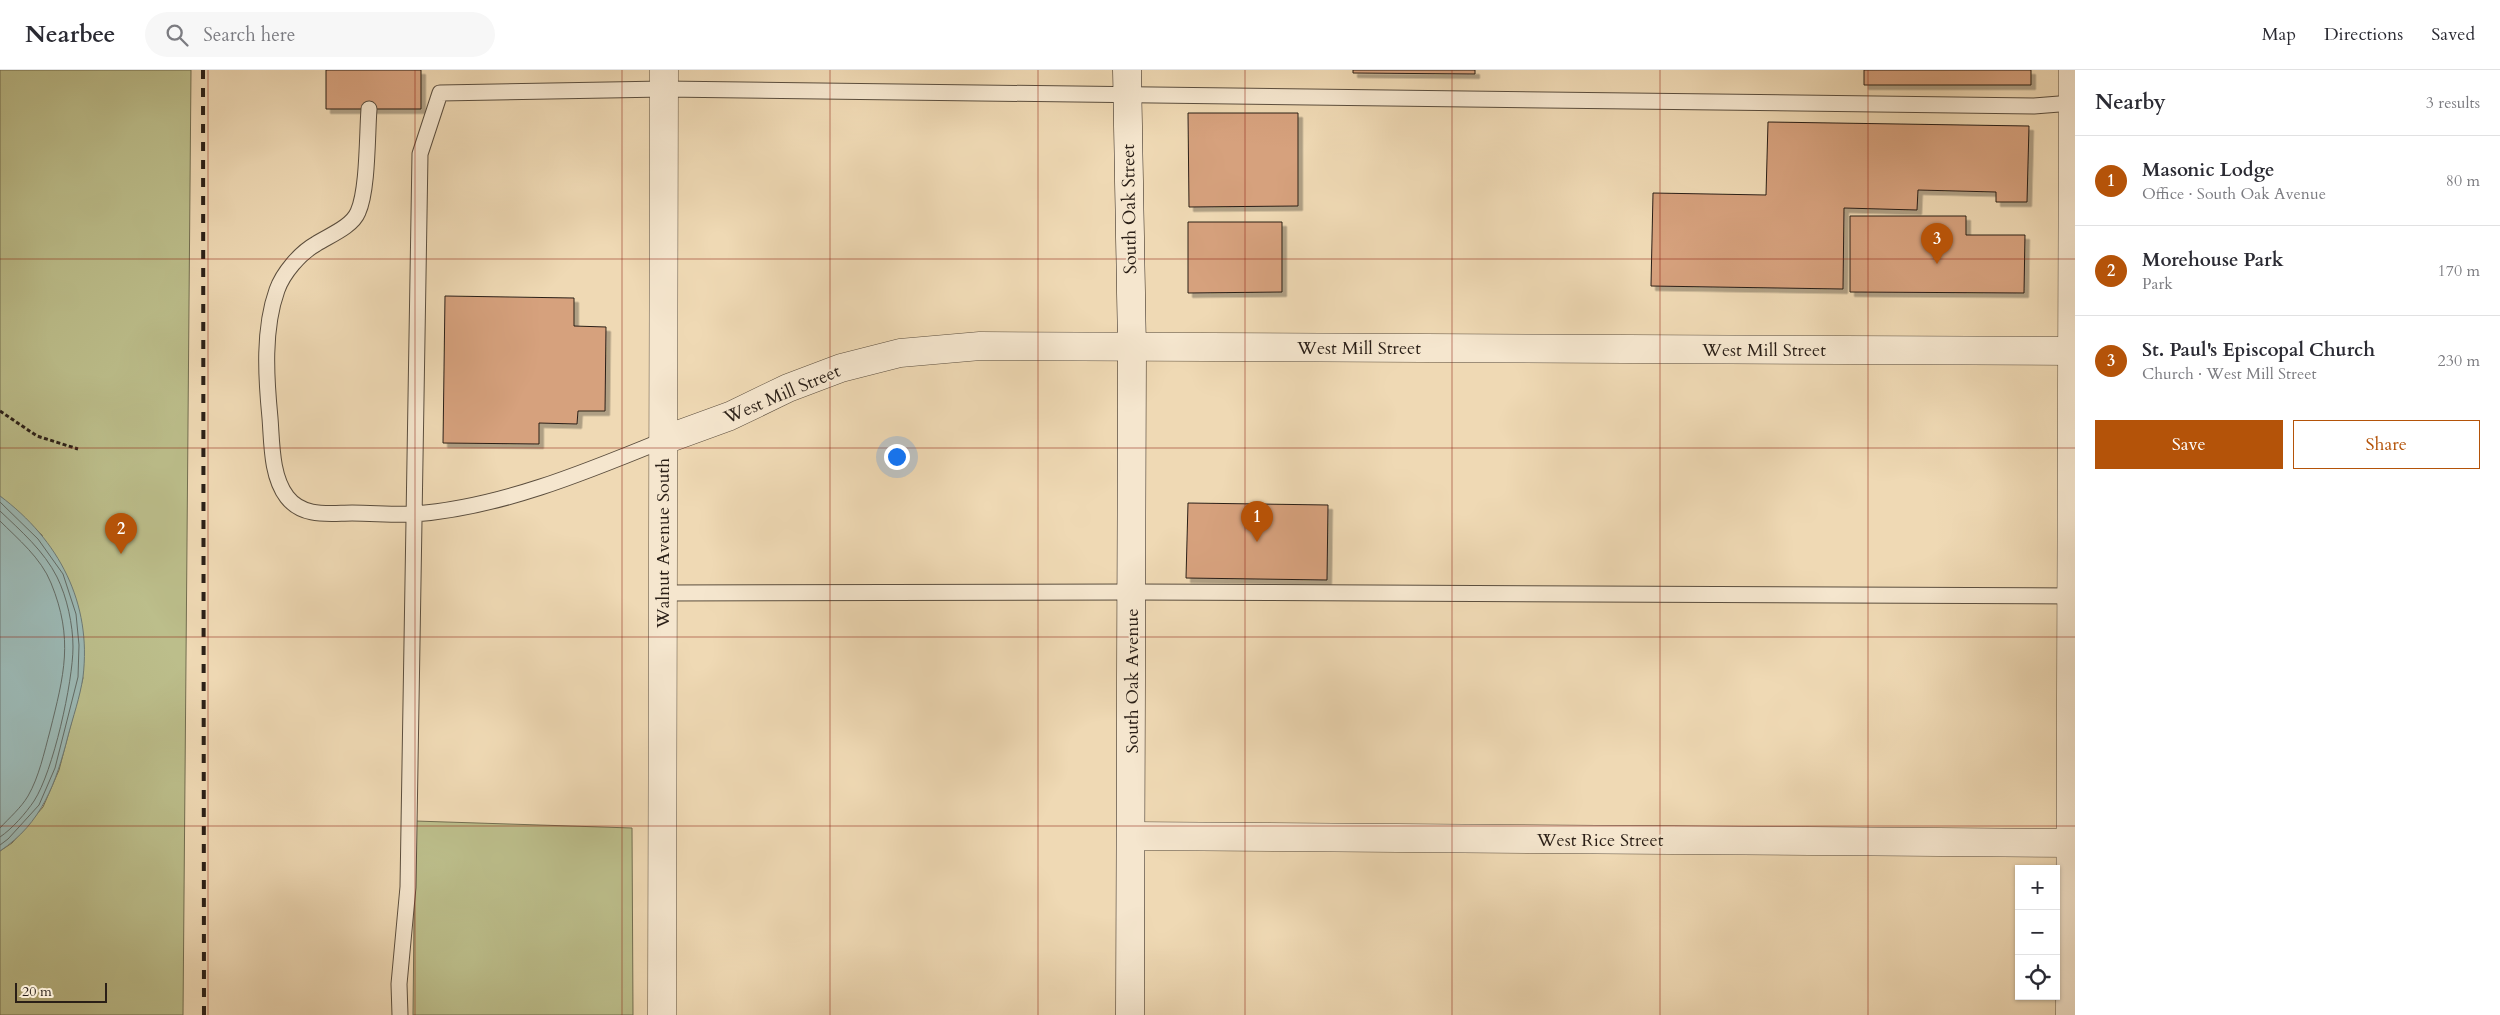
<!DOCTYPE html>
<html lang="en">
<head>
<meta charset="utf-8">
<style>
	:root { --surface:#fff; --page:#f7f7f7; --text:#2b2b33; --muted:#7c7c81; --line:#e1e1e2; --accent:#b45309 }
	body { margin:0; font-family:Cardo,serif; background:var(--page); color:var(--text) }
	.controls { position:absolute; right:15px; bottom:15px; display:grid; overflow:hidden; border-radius:0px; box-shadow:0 1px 4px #0004 }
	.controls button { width:45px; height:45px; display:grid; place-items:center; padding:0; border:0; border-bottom:1px solid var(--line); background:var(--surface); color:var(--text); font:25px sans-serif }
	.scale { position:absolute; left:15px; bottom:12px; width:92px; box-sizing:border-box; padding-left:5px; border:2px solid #2a1f17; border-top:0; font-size:14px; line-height:18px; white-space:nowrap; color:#2a1f17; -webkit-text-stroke:4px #f5e6ce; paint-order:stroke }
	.you { position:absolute; left:896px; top:386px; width:18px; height:18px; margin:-12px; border:4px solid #fff; border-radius:50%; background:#1a73e8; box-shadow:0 0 0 8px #1a73e833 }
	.badge { display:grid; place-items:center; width:32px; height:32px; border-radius:50%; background:var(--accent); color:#fff; font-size:16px; font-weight:700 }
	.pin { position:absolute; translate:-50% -41px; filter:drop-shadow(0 1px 2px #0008) }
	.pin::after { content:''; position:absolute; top:26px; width:18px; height:15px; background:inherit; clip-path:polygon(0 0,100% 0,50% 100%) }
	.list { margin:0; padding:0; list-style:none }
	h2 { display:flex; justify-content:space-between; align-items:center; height:65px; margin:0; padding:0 20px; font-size:21px }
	h2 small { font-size:16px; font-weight:400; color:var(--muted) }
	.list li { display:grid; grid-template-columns:32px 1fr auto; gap:15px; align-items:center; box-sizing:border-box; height:90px; padding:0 20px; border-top:1px solid var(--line) }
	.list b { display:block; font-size:19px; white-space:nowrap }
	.list p { margin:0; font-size:16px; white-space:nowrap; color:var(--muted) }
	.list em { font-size:16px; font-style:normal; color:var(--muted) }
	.actions { display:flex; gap:10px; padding:15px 20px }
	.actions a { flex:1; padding:11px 0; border:1px solid var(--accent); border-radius:0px; text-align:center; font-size:18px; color:var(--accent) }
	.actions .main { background:var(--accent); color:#fff }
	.icon { flex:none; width:28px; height:28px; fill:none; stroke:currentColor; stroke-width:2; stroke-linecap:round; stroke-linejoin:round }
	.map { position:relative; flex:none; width:2075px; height:945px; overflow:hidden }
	header { display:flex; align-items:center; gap:30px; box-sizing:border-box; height:70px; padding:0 25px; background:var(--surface); border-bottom:1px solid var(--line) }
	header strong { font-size:24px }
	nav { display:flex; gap:28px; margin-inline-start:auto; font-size:18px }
	.search { width:350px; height:45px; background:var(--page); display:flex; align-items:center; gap:12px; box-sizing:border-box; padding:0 18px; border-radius:28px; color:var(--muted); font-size:19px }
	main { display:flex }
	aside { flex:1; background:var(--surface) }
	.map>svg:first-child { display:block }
	.green { fill:#bcbe8b; stroke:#736e51 }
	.water { fill:#9cb9b5; stroke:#6e7b76 }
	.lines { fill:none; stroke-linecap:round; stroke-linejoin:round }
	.shore { stroke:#636c66; stroke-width:1 }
	.building { fill:#d6a17d; stroke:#2a1f17; filter:url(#shadow) }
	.service-casing { stroke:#5b4e3e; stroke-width:17 }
	.minor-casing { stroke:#5b4e3e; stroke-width:29 }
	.tertiary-casing { stroke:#5b4e3e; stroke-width:29 }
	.secondary-casing { stroke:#2a1f17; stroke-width:29 }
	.path { stroke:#2a1f17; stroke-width:3; stroke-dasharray:4 2.5; stroke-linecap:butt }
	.service { stroke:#f5e6ce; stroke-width:15 }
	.minor { stroke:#f5e6ce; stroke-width:28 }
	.tertiary { stroke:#f5e6ce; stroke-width:28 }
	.secondary { stroke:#f5e6ce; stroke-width:28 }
	.rail { stroke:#2a1f17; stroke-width:4; stroke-dasharray:9 9; stroke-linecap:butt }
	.grid { fill:none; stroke:#8f2418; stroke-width:1; stroke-opacity:0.55 }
	.labels { text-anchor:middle; stroke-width:4; stroke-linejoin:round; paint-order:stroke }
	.street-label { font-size:18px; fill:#2a1f17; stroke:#f5e6ce }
</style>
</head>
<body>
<header>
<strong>Nearbee</strong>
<div class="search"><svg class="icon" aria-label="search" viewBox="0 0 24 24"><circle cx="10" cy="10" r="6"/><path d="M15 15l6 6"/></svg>Search here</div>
<nav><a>Map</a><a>Directions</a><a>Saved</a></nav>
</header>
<main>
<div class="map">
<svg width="2075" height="945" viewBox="0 0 2075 945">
	<defs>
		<filter id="shadow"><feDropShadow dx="4.5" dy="4.5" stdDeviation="0" flood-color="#0004"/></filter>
	</defs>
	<rect width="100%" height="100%" fill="#efd9b4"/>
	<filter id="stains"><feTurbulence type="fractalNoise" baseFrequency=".004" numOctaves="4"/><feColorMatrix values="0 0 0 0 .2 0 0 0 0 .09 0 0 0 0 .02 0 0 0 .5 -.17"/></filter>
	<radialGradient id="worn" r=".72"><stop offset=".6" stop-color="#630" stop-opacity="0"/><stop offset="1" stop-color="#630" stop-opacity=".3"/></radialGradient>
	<!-- green -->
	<path class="green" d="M0,0H191L183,945H0V781L12,773L43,737L59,700L83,608L42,465L0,426Z
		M415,751L632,758L633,945H413Z"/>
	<!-- water -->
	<path class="water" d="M0,426C59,470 92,533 83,607C80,627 73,647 68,666C56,713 42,753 0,781Z"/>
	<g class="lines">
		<!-- shore -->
		<path class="shore" d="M0,432L38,469L63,504L76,544L79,575L78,607L55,698L39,735L8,769L0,775
			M0,441C21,461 44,481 57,507C67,527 73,555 73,577C73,612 53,702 34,731C26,743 12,759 0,767
			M0,451C18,469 41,488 51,513C74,569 64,605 50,661C44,683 39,707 28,726C21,738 9,748 0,758"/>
	</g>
	<!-- building -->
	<path class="building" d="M326,0H421V39H326Z
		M1353,0H1475V4L1353,3Z
		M1864,0H2031V15H1864Z
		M1188,43H1298V136L1189,137Z
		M1768,52L2029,56L2027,132H1996V122L1918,120L1917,140L1844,138L1843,219L1651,216L1653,123L1766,125Z
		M1850,146H1966V165H2025L2024,223L1850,222Z
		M1188,152H1282V222L1188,223Z
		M445,226L574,228V256L606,257L605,341H578L577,354L539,353V374L443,373Z
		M1188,433L1328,435L1327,510L1186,508Z"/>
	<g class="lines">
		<!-- service casing -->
		<g class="service-casing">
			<path id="service" d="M369,39C367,65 368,120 358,142C352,157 328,166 316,174C300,183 283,203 277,220C263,259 266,307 270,348C272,373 271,406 287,427C303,448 330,443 352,443C373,443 394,445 414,444C499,438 586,402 664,370
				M663,523L1132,522L2075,526
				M400,945L399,914L408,817L420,84L440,23L664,19L2034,36L2072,33"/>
		</g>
		<!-- minor casing -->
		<g class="minor-casing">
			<path id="minor" d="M664,370L730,346L788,318L841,298L900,283L980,276L2075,281
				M1131,766L2075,773
				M662,945L664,0"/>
		</g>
		<!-- tertiary casing -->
		<g class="tertiary-casing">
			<path id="tertiary" d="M2070,945L2073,0"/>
		</g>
		<!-- secondary casing -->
		<g class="secondary-casing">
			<path id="secondary" d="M1127,0L1132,278L1130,945"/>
		</g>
		<!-- path -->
		<path class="path" d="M0,341L37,366L78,379"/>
		<!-- service -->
		<use href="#service" class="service"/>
		<!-- minor -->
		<use href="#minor" class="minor"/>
		<!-- tertiary -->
		<use href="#tertiary" class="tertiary"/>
		<!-- secondary -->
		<use href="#secondary" class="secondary"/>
		<!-- rail -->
		<path class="rail" d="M203,0L204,945"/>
	</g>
	<!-- grid -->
	<path class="grid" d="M208,0V945M415,0V945M622,0V945M830,0V945M1038,0V945M1245,0V945M1452,0V945M1660,0V945M1868,0V945M0,189H2075M0,378H2075M0,567H2075M0,756H2075"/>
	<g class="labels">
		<!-- street labels -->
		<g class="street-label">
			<text transform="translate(1129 139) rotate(-91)" y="6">South Oak Street</text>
			<text x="1359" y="284">West Mill Street</text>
			<text x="1764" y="286">West Mill Street</text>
			<text transform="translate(782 324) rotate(-23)" y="6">West Mill Street</text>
			<text transform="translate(663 473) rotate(-90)" y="6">Walnut Avenue South</text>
			<text transform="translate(1132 611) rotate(-90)" y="6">South Oak Avenue</text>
			<text x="1600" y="776">West Rice Street</text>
		</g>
	</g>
	<rect width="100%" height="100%" filter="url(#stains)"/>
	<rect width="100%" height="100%" fill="url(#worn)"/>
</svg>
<div class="controls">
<button>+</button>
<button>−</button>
<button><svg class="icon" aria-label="locate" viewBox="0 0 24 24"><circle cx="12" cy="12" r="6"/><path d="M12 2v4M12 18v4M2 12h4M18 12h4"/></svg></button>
</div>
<div class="scale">20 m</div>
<div class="you"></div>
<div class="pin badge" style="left:1257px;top:472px">1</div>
<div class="pin badge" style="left:121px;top:484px">2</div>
<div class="pin badge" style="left:1937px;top:194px">3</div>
</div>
<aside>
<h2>Nearby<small>3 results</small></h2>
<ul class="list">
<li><span class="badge">1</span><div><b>Masonic Lodge</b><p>Office · South Oak Avenue</p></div><em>80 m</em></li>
<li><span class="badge">2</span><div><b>Morehouse Park</b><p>Park</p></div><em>170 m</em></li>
<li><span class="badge">3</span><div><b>St. Paul's Episcopal Church</b><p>Church · West Mill Street</p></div><em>230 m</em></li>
</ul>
<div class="actions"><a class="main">Save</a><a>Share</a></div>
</aside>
</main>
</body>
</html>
